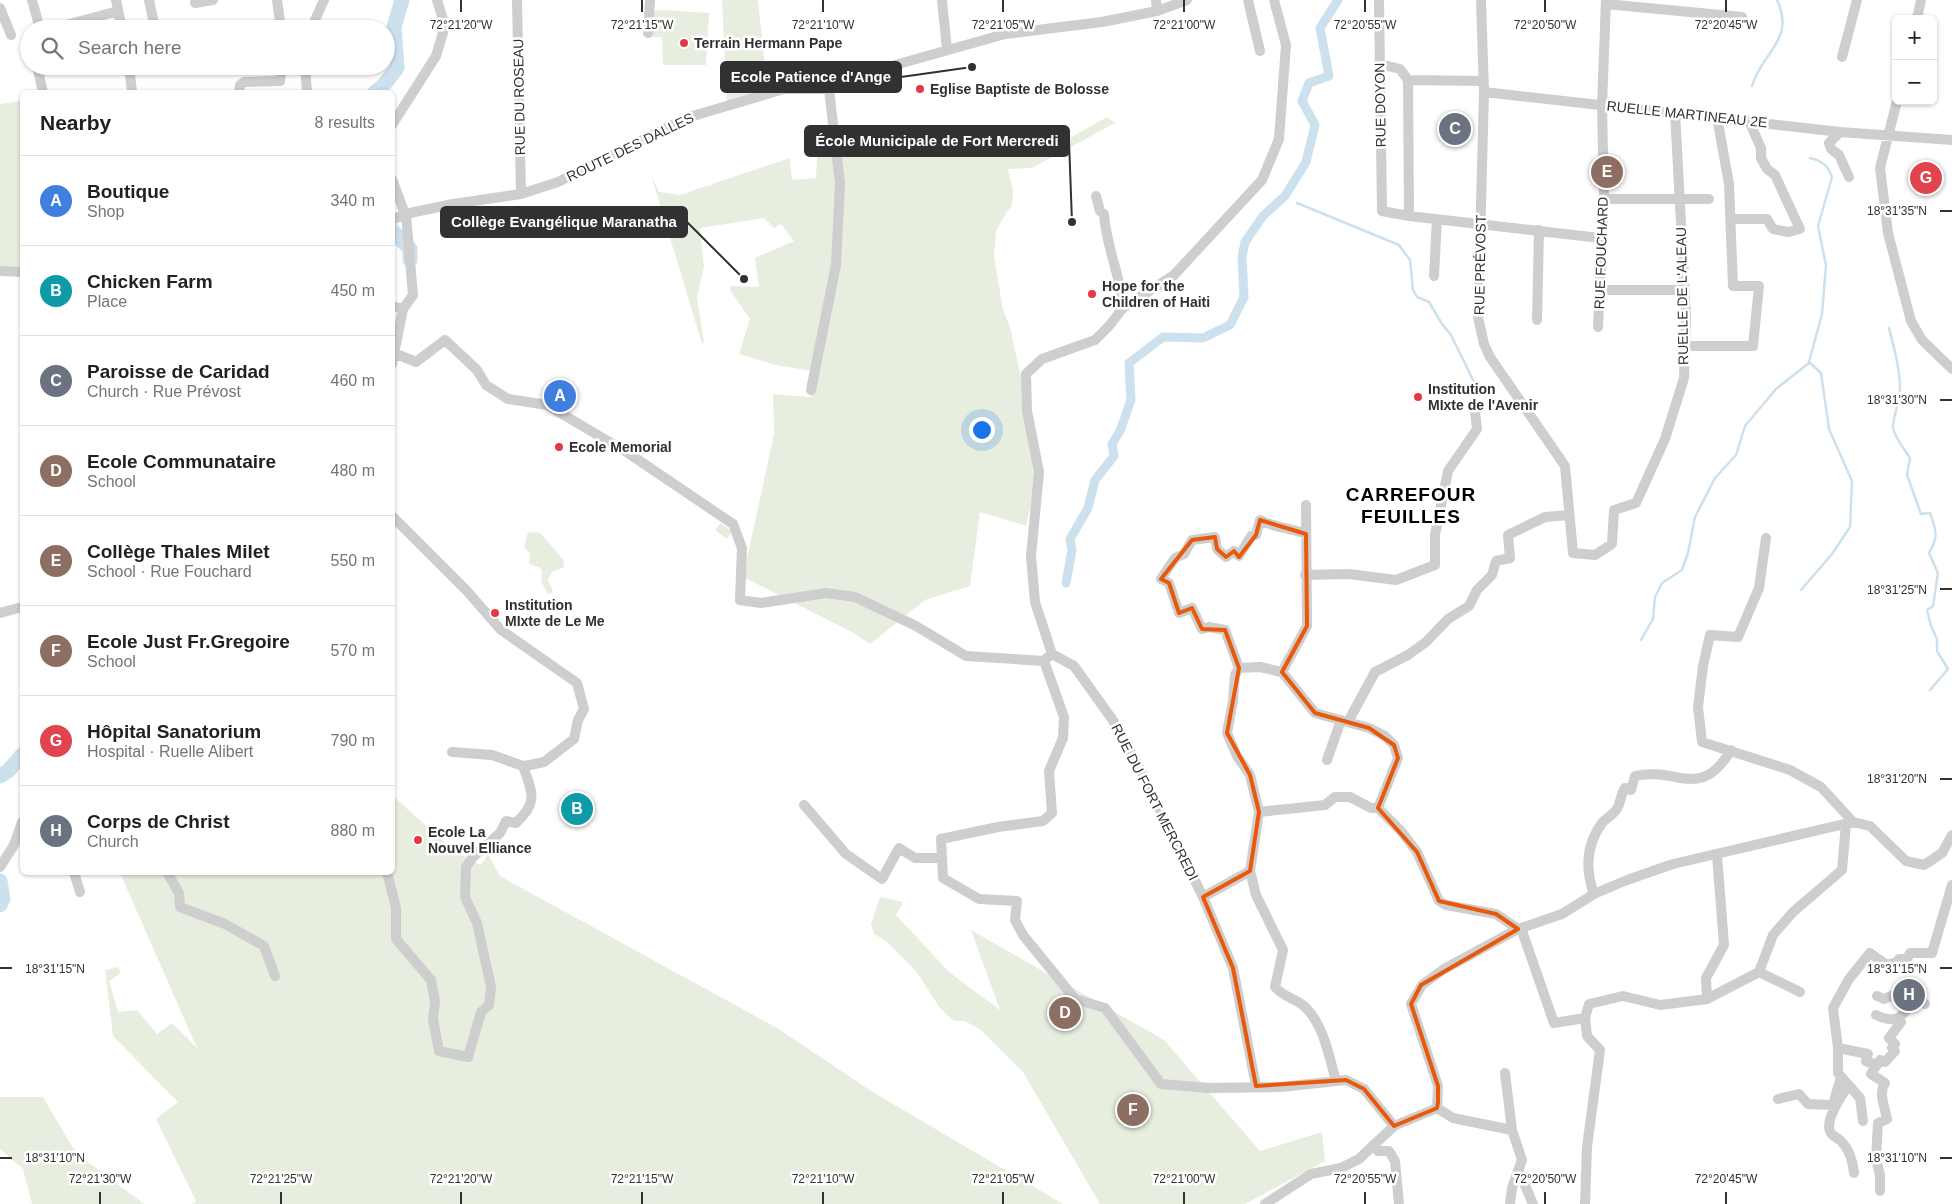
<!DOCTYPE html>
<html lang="en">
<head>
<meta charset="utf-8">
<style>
	:root { --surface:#fff; --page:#f6f6f6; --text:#202124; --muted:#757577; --line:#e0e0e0; --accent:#e23945 }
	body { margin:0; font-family:Helvetica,sans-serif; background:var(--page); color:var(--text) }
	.controls { position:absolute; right:15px; top:15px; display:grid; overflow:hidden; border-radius:8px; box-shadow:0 1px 4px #0004 }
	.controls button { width:45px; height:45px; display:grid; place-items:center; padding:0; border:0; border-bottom:1px solid var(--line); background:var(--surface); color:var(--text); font:25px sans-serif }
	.you { position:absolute; left:981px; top:429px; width:18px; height:18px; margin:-12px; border:4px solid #fff; border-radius:50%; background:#1a73e8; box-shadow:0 0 0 8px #1a73e833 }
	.badge { display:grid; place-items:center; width:32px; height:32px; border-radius:50%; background:var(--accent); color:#fff; font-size:16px; font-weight:700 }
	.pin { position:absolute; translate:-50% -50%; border:2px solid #fff; box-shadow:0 1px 5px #0006 }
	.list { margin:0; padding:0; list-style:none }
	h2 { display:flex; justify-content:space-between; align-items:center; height:65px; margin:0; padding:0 20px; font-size:21px }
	h2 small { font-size:16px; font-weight:400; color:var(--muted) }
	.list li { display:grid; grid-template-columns:32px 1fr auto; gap:15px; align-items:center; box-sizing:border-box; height:90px; padding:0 20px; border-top:1px solid var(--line) }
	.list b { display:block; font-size:19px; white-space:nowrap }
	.list p { margin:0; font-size:16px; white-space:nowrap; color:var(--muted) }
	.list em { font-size:16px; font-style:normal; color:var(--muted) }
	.icon { flex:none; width:28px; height:28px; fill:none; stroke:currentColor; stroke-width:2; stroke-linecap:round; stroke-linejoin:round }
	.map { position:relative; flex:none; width:1952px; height:1204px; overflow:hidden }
	.search { position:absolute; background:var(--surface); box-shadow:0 1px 4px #0004; left:20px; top:20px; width:375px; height:55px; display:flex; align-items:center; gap:12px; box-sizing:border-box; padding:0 18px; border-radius:28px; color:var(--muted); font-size:19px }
	.panel { position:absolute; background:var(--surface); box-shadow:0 1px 4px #0004; left:20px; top:90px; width:375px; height:785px; border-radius:8px }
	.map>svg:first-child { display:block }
	.green { fill:#e7eee0 }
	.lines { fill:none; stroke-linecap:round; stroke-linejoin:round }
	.stream { stroke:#cde0ed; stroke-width:2.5 }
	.canal { stroke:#cde0ed; stroke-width:9 }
	.river { stroke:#cde0ed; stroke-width:15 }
	.minor { stroke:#cecece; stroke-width:10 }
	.marked { fill:none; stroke:#e8590c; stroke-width:4; stroke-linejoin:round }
	.ticks { fill:none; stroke:#313131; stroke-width:2 }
	.poi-dot { fill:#e23945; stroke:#fff; stroke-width:2 }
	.labels { text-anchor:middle; stroke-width:5; stroke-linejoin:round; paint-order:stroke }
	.poi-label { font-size:14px; font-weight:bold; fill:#313131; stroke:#fff; text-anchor:start }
	.street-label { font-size:14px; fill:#313131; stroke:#fff }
	.district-label { font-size:19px; font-weight:bold; letter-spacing:1px; fill:#000; stroke:#fff }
	.ticks-label { font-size:12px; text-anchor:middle; fill:#313131; stroke:#fff; stroke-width:5; stroke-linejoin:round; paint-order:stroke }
	.leader { fill:none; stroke:#313131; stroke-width:2 }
	.callout-dot { fill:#313131; stroke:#fff; stroke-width:2 }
	.callout { fill:#313131; stroke:#313131; stroke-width:2 }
	.callout-label { font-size:15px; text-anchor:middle; font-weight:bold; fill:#fff }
</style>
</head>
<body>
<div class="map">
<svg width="1952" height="1204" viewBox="0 0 1952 1204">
	<rect width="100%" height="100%" fill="#fff"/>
	<!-- green -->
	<path class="green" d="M722,0H758L768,94L727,103Z
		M664,10L709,13L706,65H663L662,37H649L652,11Z
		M22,101V270L0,267V104Z
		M1107,117L1115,123L1032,168L1008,169L1013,191L1012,205L1004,216L996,231L994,256L1003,310L1010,327L1022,382L1029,428L1035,484L1026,526L980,512L970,586L925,600L870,644L852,632L743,577L774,434L773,394L811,397L819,372L776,365L739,354L750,319L730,290L731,286L759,287L755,258L794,241L781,224L774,228L764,218L700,228L704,266L697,298L704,342L702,344L651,175L659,192L680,195L790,158L792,180L816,178L818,139L849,128L862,143L897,152L987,129L1026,145H1040L1066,140Z
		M721,523L732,532L727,539L715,530Z
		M528,532L540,533L563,559L564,567L552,572L548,579L553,592L548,594L541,581L542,571L539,567L529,564L530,553L524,548Z
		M393,796L453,850L481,865L488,854L500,876L777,1028L871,1091L1063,1204H192L196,1201L156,1119L178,1102L113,1036L105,970L118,967L121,973L109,981L118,1012L137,1010L157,1034L172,1023L197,1048L120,873L392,872Z
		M880,897L903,902L896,915L949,972L1000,1010L971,930L1164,1040L1260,1151L1322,1132L1325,1161L1245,1204H1100L1023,1072L981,1030L965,1021H954L940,1008L916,971L886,941L874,934L871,924Z
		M0,1097H43L76,1153L144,1204H32L23,1169L0,1149Z"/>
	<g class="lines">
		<!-- stream -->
		<path class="stream" d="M1752,86C1761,53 1796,40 1777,0
			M1297,203L1399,245L1410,260L1413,290L1417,297L1429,302L1442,324L1451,335L1474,382
			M1889,328C1894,348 1900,369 1900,390C1900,399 1892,422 1893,428C1896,440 1904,448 1910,458L1907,475L1921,514L1930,513C1936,530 1939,537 1929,553L1938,573L1933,606L1927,610L1931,626L1937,639V651L1948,669L1930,690
			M1801,590L1832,554L1850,527L1852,481L1829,429L1821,373L1809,362L1822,314L1826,265L1818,226L1832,177C1828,165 1822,161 1810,158
			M1641,640L1653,619L1655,597L1662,583L1682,570L1688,553L1695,517L1715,478L1736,455L1745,426L1776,389L1809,363"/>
		<!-- canal -->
		<path class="canal" d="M1066,583L1072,550L1070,539L1088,508L1095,480L1114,456L1112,444L1120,431L1131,400L1129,363L1163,337L1203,338L1230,325L1244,297L1242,257L1245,242L1263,216L1285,196L1306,162L1315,125L1302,101L1309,83L1329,76L1320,28L1338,0"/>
		<!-- river -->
		<path class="river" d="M375,92L382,87L397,68L394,27L402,0
			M392,230L410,249V260
			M0,776L8,771L22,755
			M0,881L3,899L0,905"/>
		<!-- minor -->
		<path class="minor" d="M32,0L40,29
			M116,0L122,29
			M149,0L155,29
			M277,0L281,29
			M517,0L521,194
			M942,0L947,50
			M1156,0L1157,11
			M1248,0L1260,51
			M1379,0L1382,211L1409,216L1600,238
			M1481,0L1484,92L1478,317L1484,344L1490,357L1565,466L1573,553L1595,555L1612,544L1614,510L1636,503L1665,439L1684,378L1686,316L1675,112
			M195,3L213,0
			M1606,4L1742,17
			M0,8L11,35
			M1917,19L1921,0
			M51,29L118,11
			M311,29L324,0
			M648,33L650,0
			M1842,57L1857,0
			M1380,64L1400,69L1408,80L1484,81
			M37,66L43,92
			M129,66L132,92
			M164,66L165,69
			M305,66L307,92
			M1408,80L1409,216
			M239,92L240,85L244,82L280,81L282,66
			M1484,92L1840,132L1952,140
			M1897,101L1880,168L1888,233L1911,321L1922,340L1952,369
			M392,125L436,56L445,26L437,0
			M1840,132L1829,143L1831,149L1839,155L1849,177
			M392,179L405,214
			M1096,196L1100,211L1104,214C1106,247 1121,276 1123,308
			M1604,199H1709
			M1731,219H1767L1773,229L1788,232L1800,229L1775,175L1767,169L1761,158V148L1749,121
			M392,220L405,214L453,204L521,194L558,182L686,118L784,89H829L895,65L1005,34L1102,22L1157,11L1187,0
			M0,271L22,272
			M1434,276L1437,219
			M1598,290H1683
			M392,306L403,309L392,364
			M403,309L413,295L406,214
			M1537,320L1539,230
			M1598,327L1604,199L1602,105L1606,0
			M1686,346H1753L1759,286H1733L1729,184L1717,117
			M394,353L416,362L445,340L477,370L486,385L508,399L547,405L628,453L733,524L742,548L740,600L761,603L826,593L855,597L916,626L966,656L1044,661L1049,656
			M811,390L836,265L840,184L829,89
			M392,516L467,591L501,630L577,683L584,709L578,720L574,739L544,762L530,765L523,766L492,755L452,752
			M1766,538L1759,588L1738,637L1710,635L1703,666L1698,707L1702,742L1790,770L1821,787L1853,822
			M1305,575L1349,574L1396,580L1435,565V535L1448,471L1477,429L1474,403
			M0,613L22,607
			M1044,661L1064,717L1063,738L1049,771L1052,813L1043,821L998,827L941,839L943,878L979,899L1017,901L1015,920L1023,935L1075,999L1105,1008L1161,1084L1209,1088L1281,1087L1346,1080L1364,1089L1394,1126
			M1239,668L1225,630L1209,627L1202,629L1192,608L1179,613L1169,583L1161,579L1175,558L1184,554L1192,540L1215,537L1217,549L1226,557L1234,551L1239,556L1251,536L1256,535L1260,520C1275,528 1291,528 1306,534
			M1282,672L1307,626L1306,505
			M1348,722L1375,672L1408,655L1426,642L1448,619L1469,606L1477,590L1492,575L1496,561L1510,558L1508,535L1545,517L1569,515
			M1327,760L1341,720
			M804,805L846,854L882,879L899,848L915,858H940
			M1259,812L1325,805L1335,797H1350L1371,808H1378
			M0,867L14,845L22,822
			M1250,871L1256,895L1283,950L1275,987C1283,997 1295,998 1304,1006C1324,1024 1329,1057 1336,1081
			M74,872L80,892
			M167,872L179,893L180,907L225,924L264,946L275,976
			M387,872L396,908V939L431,980L435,1002L433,1019L439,1051L468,1057L481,1012L489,1005L491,987L477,923L465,897L466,867L473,857L500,833L506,821L516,823C539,802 532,792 523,766
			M1594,894C1585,869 1586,845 1602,823C1606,818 1613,815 1616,810C1621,804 1620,795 1625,788L1631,790L1635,776C1677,766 1700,802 1731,750
			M1203,897L1250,871L1259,812L1250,775L1237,756L1227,733L1233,701L1235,675L1239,668L1260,667L1282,672L1315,713L1369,728L1385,736L1394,745L1398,758L1378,808L1401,831L1417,852L1439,901L1446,905L1496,914L1518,929
			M1521,928L1554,1023L1585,1018
			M1759,972L1800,992
			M1877,996L1884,999L1898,993L1901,986H1909L1917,993L1916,998
			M1707,999L1706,978L1724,945L1717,855
			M1876,1015C1903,1027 1902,1012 1916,998L1925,1004
			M1838,1048L1868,1054L1866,1061L1876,1065
			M1505,1073L1512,1130
			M1256,1086L1233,968L1203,897L1137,763L1112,719L1074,666L1052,654L1035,602L1031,556L1039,472L1027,411L1026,374L1042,359L1095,340L1109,326L1123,308L1174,275L1262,180L1279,139L1286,45L1274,0
			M1849,1086C1842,1094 1825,1120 1830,1131C1832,1137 1837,1137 1841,1141C1849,1149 1853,1162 1854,1173
			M1778,1099L1799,1094L1808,1104L1833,1105L1840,1080L1843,1079
			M1437,1108L1453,1118L1512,1130L1522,1160L1512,1188L1510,1204
			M1863,1121L1860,1098L1838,1073V1048L1833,1008L1849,979L1870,953L1887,965L1897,962L1899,959H1907L1910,953H1932L1952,885
			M1374,1144L1378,1151H1389L1395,1161L1399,1204
			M1519,1171L1533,1204
			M1880,1191V1175L1876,1159L1878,1123L1887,1119C1885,1107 1878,1093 1885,1083L1871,1074L1880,1060L1885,1062L1895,1051L1892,1048L1895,1044L1889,1038L1901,1022L1898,1018
			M1265,1204L1311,1174L1341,1168L1359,1159L1394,1126L1437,1108L1438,1086L1411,1004L1422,985L1444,969L1518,929L1562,914L1594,894L1627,880L1673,864L1853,822L1870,826L1906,861L1924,865L1942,853L1952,835
			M1585,1204L1587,1147L1600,1050L1587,1036L1585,1018L1589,1004L1623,996L1660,1005L1707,999L1759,972L1773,935L1793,912L1842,870L1846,824"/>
	</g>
	<!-- marked area -->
	<path class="marked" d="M1260,520L1306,534L1307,626L1282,672L1315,713L1369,728L1394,745L1398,758L1378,808L1417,852L1439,901L1496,914L1518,929L1421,985L1411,1004L1438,1086V1102L1437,1108L1394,1126L1364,1089L1346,1080L1256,1086L1233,968L1203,897L1250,871L1259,812L1250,775L1227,733L1239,668L1225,630L1202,629L1192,608L1179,613L1169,583L1161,579L1192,540L1215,537L1217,549L1226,557L1234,551L1239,557L1256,535Z"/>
	<!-- ticks -->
	<path class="ticks" d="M461,0V12M642,0V12M823,0V12M1003,0V12M1184,0V12M1365,0V12M1545,0V12M1726,0V12M1940,211H1952M1940,400H1952M1940,589H1952M1940,779H1952M0,968H12M1940,968H1952M0,1158H12M1940,1158H1952M100,1192V1204M281,1192V1204M461,1192V1204M642,1192V1204M823,1192V1204M1003,1192V1204M1184,1192V1204M1365,1192V1204M1545,1192V1204M1726,1192V1204"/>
	<!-- markers -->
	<g class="poi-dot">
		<circle cx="684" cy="43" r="5"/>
		<circle cx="920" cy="89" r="5"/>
		<circle cx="1092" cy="294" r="5"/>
		<circle cx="1418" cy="397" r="5"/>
		<circle cx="559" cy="447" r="5"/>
		<circle cx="495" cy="613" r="5"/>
		<circle cx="418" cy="840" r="5"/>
	</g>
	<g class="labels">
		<!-- poi labels -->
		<g class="poi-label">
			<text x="694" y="48">Terrain Hermann Pape</text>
			<text x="930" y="94">Eglise Baptiste de Bolosse</text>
			<text x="1102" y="291">Hope for the<tspan x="1102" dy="16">Children of Haiti</tspan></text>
			<text x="1428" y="394">Institution<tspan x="1428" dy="16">MIxte de l'Avenir</tspan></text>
			<text x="569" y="452">Ecole Memorial</text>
			<text x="505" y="610">Institution<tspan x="505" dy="16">MIxte de Le Me</tspan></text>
			<text x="428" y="837">Ecole La<tspan x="428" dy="16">Nouvel Elliance</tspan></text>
		</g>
		<!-- street labels -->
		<g class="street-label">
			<text transform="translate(519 97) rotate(-91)" y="5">RUE DU ROSEAU</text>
			<text transform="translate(1380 105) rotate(-91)" y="5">RUE DOYON</text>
			<text transform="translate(1687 114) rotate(6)" y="5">RUELLE MARTINEAU 2E</text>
			<text transform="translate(630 147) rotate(-26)" y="5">ROUTE DES DALLES</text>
			<text transform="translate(1601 253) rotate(-88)" y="5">RUE FOUCHARD</text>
			<text transform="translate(1480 265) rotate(-89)" y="5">RUE PRÉVOST</text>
			<text transform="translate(1682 296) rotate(-91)" y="5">RUELLE DE L'ALEAU</text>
			<text transform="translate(1155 802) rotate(63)" y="5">RUE DU FORT MERCREDI</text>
		</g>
		<!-- district labels -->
		<g class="district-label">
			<text x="1411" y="501">CARREFOUR<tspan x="1411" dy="22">FEUILLES</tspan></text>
		</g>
	</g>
	<g class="ticks-label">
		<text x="461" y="29">72°21'20"W</text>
		<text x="642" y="29">72°21'15"W</text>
		<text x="823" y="29">72°21'10"W</text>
		<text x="1003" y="29">72°21'05"W</text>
		<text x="1184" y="29">72°21'00"W</text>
		<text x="1365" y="29">72°20'55"W</text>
		<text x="1545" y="29">72°20'50"W</text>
		<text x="1726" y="29">72°20'45"W</text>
		<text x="1897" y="215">18°31'35"N</text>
		<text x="1897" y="404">18°31'30"N</text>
		<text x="1897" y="594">18°31'25"N</text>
		<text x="1897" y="783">18°31'20"N</text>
		<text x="55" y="973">18°31'15"N</text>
		<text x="1897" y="973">18°31'15"N</text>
		<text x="55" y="1162">18°31'10"N</text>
		<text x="1897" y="1162">18°31'10"N</text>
		<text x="100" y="1183">72°21'30"W</text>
		<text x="281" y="1183">72°21'25"W</text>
		<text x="461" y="1183">72°21'20"W</text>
		<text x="642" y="1183">72°21'15"W</text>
		<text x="823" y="1183">72°21'10"W</text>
		<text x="1003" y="1183">72°21'05"W</text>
		<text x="1184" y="1183">72°21'00"W</text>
		<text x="1365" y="1183">72°20'55"W</text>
		<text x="1545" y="1183">72°20'50"W</text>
		<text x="1726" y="1183">72°20'45"W</text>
	</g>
	<!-- callouts -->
	<path class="leader" d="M972 67L901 77M1072 222L1069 141M744 279L687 222"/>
	<g class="callout-dot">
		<circle cx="972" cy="67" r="5"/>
		<circle cx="1072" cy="222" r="5"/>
		<circle cx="744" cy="279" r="5"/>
	</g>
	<g class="callout">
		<rect x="721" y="62" width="180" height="30" rx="5"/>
		<rect x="805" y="126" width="264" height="30" rx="5"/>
		<rect x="441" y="207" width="246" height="30" rx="5"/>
	</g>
	<g class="callout-label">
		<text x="811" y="82">Ecole Patience d'Ange</text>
		<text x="937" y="146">École Municipale de Fort Mercredi</text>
		<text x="564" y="227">Collège Evangélique Maranatha</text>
	</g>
</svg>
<div class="controls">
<button>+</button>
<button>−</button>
</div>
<div class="you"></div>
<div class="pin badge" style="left:560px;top:396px;background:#3f7fe0">A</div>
<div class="pin badge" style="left:577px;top:809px;background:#0f9aa8">B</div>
<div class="pin badge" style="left:1455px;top:129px;background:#6b7280">C</div>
<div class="pin badge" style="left:1065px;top:1013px;background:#8d6e63">D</div>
<div class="pin badge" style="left:1607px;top:172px;background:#8d6e63">E</div>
<div class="pin badge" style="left:1133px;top:1110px;background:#8d6e63">F</div>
<div class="pin badge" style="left:1926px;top:178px;background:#e0444e">G</div>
<div class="pin badge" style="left:1909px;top:995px;background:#6b7280">H</div>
<div class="search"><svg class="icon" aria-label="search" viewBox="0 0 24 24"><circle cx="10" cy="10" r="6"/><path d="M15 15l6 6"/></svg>Search here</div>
<section class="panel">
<h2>Nearby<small>8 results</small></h2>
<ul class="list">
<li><span class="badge" style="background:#3f7fe0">A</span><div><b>Boutique</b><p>Shop</p></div><em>340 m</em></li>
<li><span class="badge" style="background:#0f9aa8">B</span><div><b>Chicken Farm</b><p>Place</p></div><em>450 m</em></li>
<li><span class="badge" style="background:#6b7280">C</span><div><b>Paroisse de Caridad</b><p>Church · Rue Prévost</p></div><em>460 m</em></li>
<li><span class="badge" style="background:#8d6e63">D</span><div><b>Ecole Communataire</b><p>School</p></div><em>480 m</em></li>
<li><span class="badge" style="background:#8d6e63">E</span><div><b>Collège Thales Milet</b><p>School · Rue Fouchard</p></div><em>550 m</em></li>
<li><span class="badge" style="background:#8d6e63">F</span><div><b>Ecole Just Fr.Gregoire</b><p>School</p></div><em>570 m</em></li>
<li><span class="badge" style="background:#e0444e">G</span><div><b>Hôpital Sanatorium</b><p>Hospital · Ruelle Alibert</p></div><em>790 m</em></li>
<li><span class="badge" style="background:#6b7280">H</span><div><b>Corps de Christ</b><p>Church</p></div><em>880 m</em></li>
</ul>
</section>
</div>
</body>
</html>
